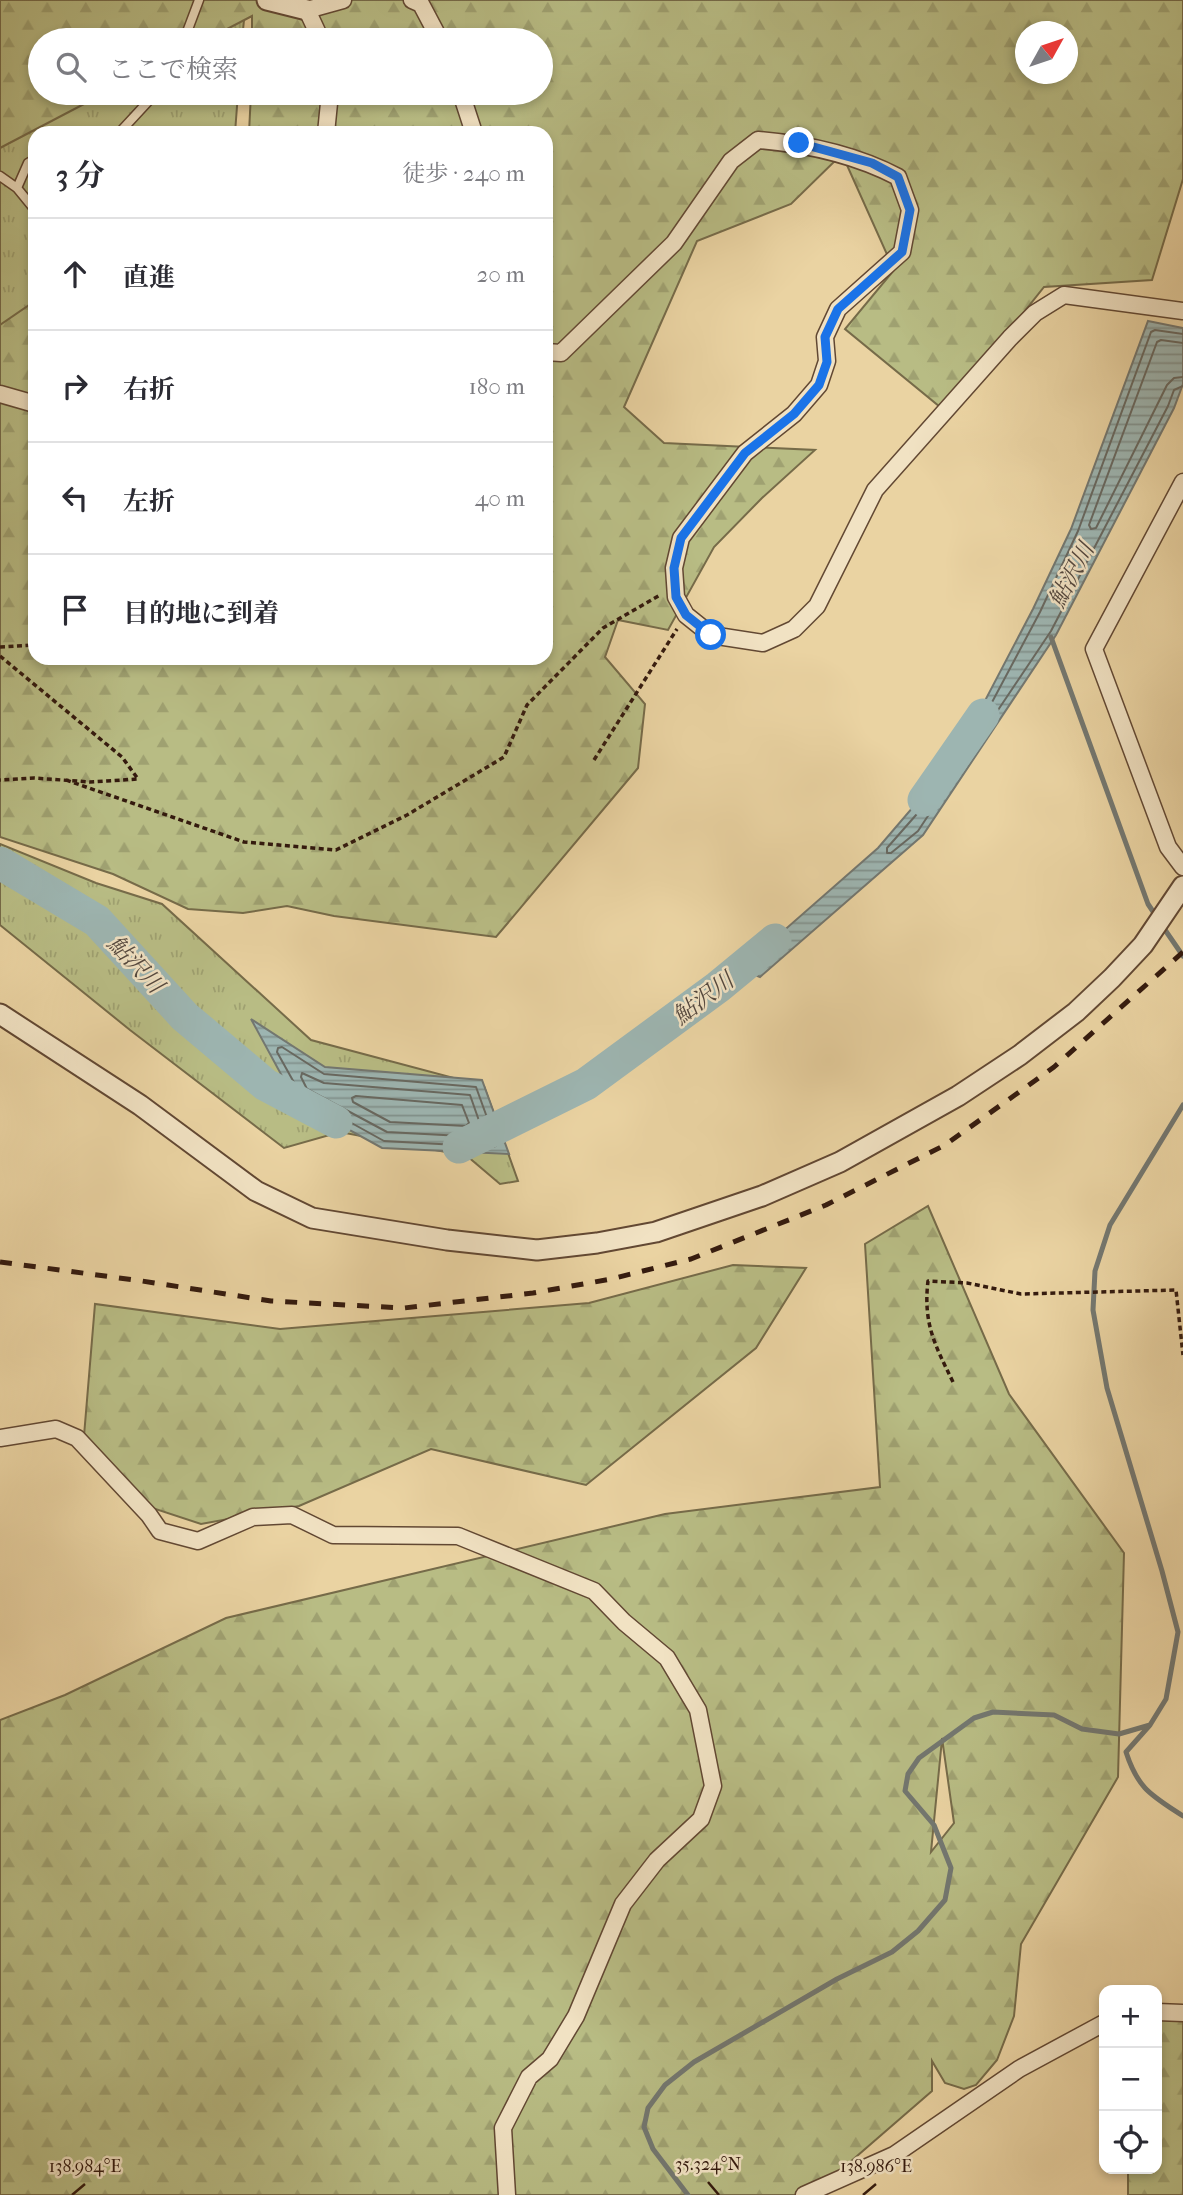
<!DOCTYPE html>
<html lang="ja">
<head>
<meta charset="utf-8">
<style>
	:root { --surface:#fff; --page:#f7f7f7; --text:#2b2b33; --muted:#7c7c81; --line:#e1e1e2 }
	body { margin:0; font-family:"IM FELL French Canon","Noto Serif JP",serif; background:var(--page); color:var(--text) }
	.controls { position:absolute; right:21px; bottom:21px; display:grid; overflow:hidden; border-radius:14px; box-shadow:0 4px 10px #0003 }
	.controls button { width:63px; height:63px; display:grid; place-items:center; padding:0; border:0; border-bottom:2px solid var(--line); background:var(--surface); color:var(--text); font:35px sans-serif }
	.compass { position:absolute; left:1015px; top:21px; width:63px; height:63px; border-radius:50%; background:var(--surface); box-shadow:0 4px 10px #0003; rotate:50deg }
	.stop { position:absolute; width:21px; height:21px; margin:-16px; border:5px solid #1a73e8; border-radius:50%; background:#fff }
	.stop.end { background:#1a73e8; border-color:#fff; box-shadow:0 2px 7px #0008 }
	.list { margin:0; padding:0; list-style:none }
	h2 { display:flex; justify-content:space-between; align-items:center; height:91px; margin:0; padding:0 28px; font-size:30px }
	h2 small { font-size:23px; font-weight:400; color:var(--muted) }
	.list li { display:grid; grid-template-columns:46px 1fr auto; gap:21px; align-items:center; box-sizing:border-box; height:112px; padding:0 28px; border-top:2px solid var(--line) }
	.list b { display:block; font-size:26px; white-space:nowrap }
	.list em { font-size:23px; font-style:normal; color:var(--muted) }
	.icon { flex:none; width:38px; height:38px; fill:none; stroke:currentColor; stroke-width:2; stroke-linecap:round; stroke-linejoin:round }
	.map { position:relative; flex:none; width:1183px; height:2195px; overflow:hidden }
	.search { position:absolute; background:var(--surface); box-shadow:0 4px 10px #0003; left:28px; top:28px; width:525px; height:77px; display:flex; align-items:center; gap:18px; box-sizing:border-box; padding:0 24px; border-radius:38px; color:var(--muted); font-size:26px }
	.panel { position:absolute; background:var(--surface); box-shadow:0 4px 10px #0003; left:28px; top:126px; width:525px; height:539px; border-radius:21px }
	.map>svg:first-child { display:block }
	.grass { fill:url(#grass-tufts); stroke:#766b49; stroke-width:2 }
	.forest { fill:url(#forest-firs); stroke:#766b49; stroke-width:2; fill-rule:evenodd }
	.water { fill:url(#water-rules); stroke:#737770; stroke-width:2 }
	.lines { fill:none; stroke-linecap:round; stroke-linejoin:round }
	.shore { stroke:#686860; stroke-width:2 }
	.stream { stroke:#737770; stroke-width:5 }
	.river { stroke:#9db5b1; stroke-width:33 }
	.service-casing { stroke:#624833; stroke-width:11 }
	.minor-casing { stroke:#624833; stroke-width:19 }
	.tertiary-casing { stroke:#624833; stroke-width:23 }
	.path { stroke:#341a0e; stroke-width:3.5; stroke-dasharray:5 3.5; stroke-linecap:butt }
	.service { stroke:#f1e2c3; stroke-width:8 }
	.minor { stroke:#f1e2c3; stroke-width:16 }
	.tertiary { stroke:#f1e2c3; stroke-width:19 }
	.rail { stroke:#341a0e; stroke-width:5; stroke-dasharray:12 12; stroke-linecap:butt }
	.route { stroke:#1a73e8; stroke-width:9 }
	.ticks { fill:none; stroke:#341a0e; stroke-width:2.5 }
	.labels { text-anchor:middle; stroke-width:5; stroke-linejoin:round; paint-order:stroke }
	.water-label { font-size:23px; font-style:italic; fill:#54483f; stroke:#f1e2c3 }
	.ticks-label { font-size:18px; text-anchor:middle; fill:#341a0e; stroke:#f1e2c3; stroke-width:5; stroke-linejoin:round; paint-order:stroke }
</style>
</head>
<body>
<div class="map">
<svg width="1183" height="2195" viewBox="0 0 1183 2195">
	<defs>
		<pattern id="grass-tufts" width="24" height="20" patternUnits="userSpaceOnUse" patternTransform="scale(1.75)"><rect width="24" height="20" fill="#b8bc84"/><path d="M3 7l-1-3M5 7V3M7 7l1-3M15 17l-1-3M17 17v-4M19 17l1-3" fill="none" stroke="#9fa171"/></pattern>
		<pattern id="forest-firs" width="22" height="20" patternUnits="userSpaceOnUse" patternTransform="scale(1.75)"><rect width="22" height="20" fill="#b8bc84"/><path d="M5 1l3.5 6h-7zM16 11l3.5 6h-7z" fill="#9fa171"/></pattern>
		<pattern id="water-rules" width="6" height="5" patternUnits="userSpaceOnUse" patternTransform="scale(1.75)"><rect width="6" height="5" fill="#9db5b1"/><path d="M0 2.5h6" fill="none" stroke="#81928e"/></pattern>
	</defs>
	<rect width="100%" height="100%" fill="#ead3a2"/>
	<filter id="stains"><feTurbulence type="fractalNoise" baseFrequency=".00286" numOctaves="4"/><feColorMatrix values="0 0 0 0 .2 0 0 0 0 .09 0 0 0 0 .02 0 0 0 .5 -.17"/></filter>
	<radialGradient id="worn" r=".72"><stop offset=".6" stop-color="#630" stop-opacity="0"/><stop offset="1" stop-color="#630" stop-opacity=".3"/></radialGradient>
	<!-- grass -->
	<path class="grass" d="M246,0L242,40H175Z
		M85,93H238L235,133H35V308L0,326V143Z
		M0,844L96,883L162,904L311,1040L484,1086L518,1181L500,1184L467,1156L340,1132L284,1148L130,1030L0,925Z"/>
	<!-- forest -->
	<path class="forest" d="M0,0H1183V179L1152,280L1044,287L945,411L845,329L894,270L842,154L791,204L697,241L624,407L664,443L815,450L762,498L714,547L668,630L618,620L605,657L645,704L638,768L496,937L334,916L287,906L243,913L188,909L113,874L0,837V325L35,301V658H546V133H249L251,93H541V40H252V16L206,40H40V93H105L0,148ZM1026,32H1068V74H1026Z
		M928,1206L1009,1394L1124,1553L1118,1777L1021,1944L1014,2016L997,2060L976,2085L964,2089L945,2083L932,2061V2091L812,2195H0V1720L65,1695L226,1618L665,1514L880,1487L865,1244ZM942,1738L954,1823L931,1852L942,1739Z
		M733,1265L806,1268L756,1348L586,1485L431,1449L299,1506L201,1524L137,1503L84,1436L95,1304L280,1329L589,1303Z
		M1157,2012L1183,2013V2195H1128V2169H1157Z"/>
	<!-- water -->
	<path class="water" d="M1148,321L1183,328V384L1174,408L1056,635L923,835L760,977L740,969L878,848L955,758L1033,609L1071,529Z
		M251,1019L325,1067L482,1080L509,1154L382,1148L295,1100Z"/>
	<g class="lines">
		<!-- shore -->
		<path class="shore" d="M1183,334L1155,330L1151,332L1078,531L1040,612L982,721L984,726L988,725L1051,631L1168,406L1174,390L1183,386
			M1183,343L1161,340L1157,342L1089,525L1091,529L1096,528L1167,385L1174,378L1183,377
			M938,790L941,796L918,831L891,853H887V848Z
			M282,1047L324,1074L476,1087L497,1145L494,1147L384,1141L301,1095L277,1052L278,1048Z
			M302,1073L324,1083L470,1095L484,1135L481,1137L387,1132L307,1089L301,1077Z
			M356,1096L462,1105L469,1123L466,1126L390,1122L353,1102L352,1098Z"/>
		<!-- stream -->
		<path class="stream" d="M1051,637L1148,904L1156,916
			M1161,924L1183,956
			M1183,1105L1110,1225L1095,1271L1093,1310L1107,1388L1162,1571L1178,1632L1166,1699L1150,1725L1126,1752C1138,1789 1151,1795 1183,1816
			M688,2195L653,2149L644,2127L648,2108L665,2085L694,2062L837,1979L892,1952L918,1931L945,1900L951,1868L934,1825L905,1791L908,1774L919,1758L974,1718L993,1712L1054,1715L1082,1729L1119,1734L1150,1725"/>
		<!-- river -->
		<path class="river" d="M924,800L983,715
			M0,863L97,921L184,1016L266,1085L336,1122
			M459,1147L586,1084L718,987L775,940"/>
		<!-- service casing -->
		<g class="service-casing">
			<path id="service" d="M184,40L199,0
				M119,133L156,93
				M0,176L17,188L35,210
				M17,188L28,163L35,159"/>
		</g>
		<!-- minor casing -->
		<g class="minor-casing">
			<path id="minor" d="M412,0L421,4L440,40
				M321,40L307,10L343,0
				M461,93L474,133
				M326,133L330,93
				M546,352L561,353L674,243L731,161L758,140C807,144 854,154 898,177L910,210L902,252L838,309L825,337L827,361L819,385L794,414L745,453L681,538L674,568L676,597L686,615L711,635L763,643L794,629L817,606L875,490L1010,338L1035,313L1064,295L1183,311
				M0,394L35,404
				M1183,482L1094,649L1168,847L1183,867
				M0,1438L56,1429L77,1438L149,1515L160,1531L198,1541L253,1517L292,1515L333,1535L458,1536L594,1591L624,1622L667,1658L698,1710L713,1786L701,1819L657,1860L623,1904L576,2016L550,2059L529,2077L503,2128L507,2195
				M1157,2012L1183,2013
				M804,2195L894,2155L1019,2069L1104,2023"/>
		</g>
		<!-- tertiary casing -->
		<g class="tertiary-casing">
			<path id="tertiary" d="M267,0L307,10
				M0,1014L140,1105L256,1191L312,1218L447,1240L537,1250L597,1243L656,1232L762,1196L840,1162L958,1096L1020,1055L1076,1012L1112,978L1143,945L1183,886"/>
		</g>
		<!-- path -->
		<path class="path" d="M0,647L35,645
			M0,656L122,757L138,779L90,782L34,778L0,780
			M594,760L677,629
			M66,780L244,842L336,850L407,815L504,757L527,705L603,628L660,595
			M953,1382C935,1345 923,1324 928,1281L967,1283L1021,1294L1176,1290L1183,1355"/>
		<!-- service -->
		<use href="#service" class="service"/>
		<!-- minor -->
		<use href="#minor" class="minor"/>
		<!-- tertiary -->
		<use href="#tertiary" class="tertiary"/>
		<!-- rail -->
		<path class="rail" d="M0,1262L142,1281L271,1301L404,1308L533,1293L611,1279L691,1259L826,1205L945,1145L1054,1067L1183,952"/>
	</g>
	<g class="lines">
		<!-- route -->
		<path class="route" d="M711,635L686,615L676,597L674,568L681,538L745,453L794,414L819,385L827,362L825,337L838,309L902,252L910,210L898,177L872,163L799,143"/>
	</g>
	<!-- ticks -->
	<path class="ticks" d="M708,2182L719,2195M72,2195L85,2184M863,2195L876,2184"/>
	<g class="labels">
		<!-- water labels -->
		<g class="water-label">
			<text transform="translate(1071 575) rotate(-62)" y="8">鮎沢川</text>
			<text transform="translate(136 964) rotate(47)" y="8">鮎沢川</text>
			<text transform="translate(703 998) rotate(-37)" y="8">鮎沢川</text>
		</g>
	</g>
	<g class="ticks-label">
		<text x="708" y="2170">35.324°N</text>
		<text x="85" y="2172">138.984°E</text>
		<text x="876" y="2172">138.986°E</text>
	</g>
	<rect width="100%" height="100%" filter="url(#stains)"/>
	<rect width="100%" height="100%" fill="url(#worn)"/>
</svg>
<div class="controls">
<button>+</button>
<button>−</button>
<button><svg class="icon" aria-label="locate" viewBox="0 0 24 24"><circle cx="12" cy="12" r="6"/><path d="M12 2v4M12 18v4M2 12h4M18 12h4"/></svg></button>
</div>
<svg class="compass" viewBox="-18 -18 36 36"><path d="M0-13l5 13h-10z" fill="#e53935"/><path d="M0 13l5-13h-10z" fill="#7c7c81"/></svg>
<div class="stop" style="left:711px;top:635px"></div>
<div class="stop end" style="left:799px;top:143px"></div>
<div class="search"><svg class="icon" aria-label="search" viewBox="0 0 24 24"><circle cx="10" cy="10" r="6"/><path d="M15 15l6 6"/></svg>ここで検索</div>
<section class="panel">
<h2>3 分<small>徒歩 · 240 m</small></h2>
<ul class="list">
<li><svg class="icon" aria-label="ahead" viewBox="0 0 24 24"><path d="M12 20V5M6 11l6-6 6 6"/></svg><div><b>直進</b></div><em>20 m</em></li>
<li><svg class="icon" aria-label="right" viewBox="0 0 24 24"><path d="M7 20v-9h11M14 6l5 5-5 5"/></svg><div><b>右折</b></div><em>180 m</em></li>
<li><svg class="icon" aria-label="left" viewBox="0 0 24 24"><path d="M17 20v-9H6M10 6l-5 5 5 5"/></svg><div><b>左折</b></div><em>40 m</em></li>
<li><svg class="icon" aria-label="arrive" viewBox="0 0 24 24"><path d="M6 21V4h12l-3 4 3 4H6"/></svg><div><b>目的地に到着</b></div></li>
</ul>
</section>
</div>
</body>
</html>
